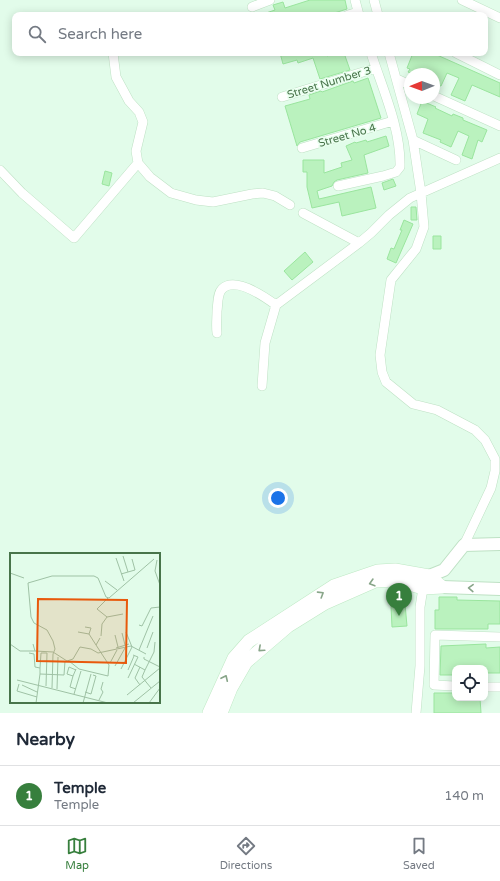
<!DOCTYPE html>
<html lang="en">
<head>
<meta charset="utf-8">
<style>
	:root { --surface:#fff; --page:#f2f2f3; --text:#1f2937; --muted:#747a83; --line:#e0e1e3; --accent:#377f3d }
	body { margin:0; font-family:"Varela Round",sans-serif; background:var(--page); color:var(--text) }
	.controls { position:absolute; right:12px; bottom:12px; display:grid; overflow:hidden; border-radius:8px; box-shadow:0 2px 10px #0003 }
	.controls button { width:36px; height:36px; display:grid; place-items:center; padding:0; border:0; border-bottom:1px solid var(--line); background:var(--surface); color:var(--text); font:20px sans-serif }
	.compass { position:absolute; left:404px; top:68px; width:36px; height:36px; border-radius:50%; background:var(--surface); box-shadow:0 2px 10px #0003; rotate:269deg }
	.you { position:absolute; left:278px; top:498px; width:14px; height:14px; margin:-10px; border:3px solid #fff; border-radius:50%; background:#1a73e8; box-shadow:0 0 0 6px #1a73e833 }
	.badge { display:grid; place-items:center; width:26px; height:26px; border-radius:50%; background:var(--accent); color:#fff; font-size:13px; font-weight:700 }
	.pin { position:absolute; translate:-50% -33px; filter:drop-shadow(0 1px 2px #0008) }
	.pin::after { content:''; position:absolute; top:21px; width:14px; height:12px; background:inherit; clip-path:polygon(0 0,100% 0,50% 100%) }
	.list { margin:0; padding:0; list-style:none }
	h2 { display:flex; justify-content:space-between; align-items:center; height:52px; margin:0; padding:0 16px; font-size:17px }
	h2 small { font-size:13px; font-weight:400; color:var(--muted) }
	.list li { display:grid; grid-template-columns:26px 1fr auto; gap:12px; align-items:center; box-sizing:border-box; height:60px; padding:0 16px; border-top:1px solid var(--line) }
	.list b { display:block; font-size:15px; white-space:nowrap }
	.list p { margin:0; font-size:13px; white-space:nowrap; color:var(--muted) }
	.list em { font-size:13px; font-style:normal; color:var(--muted) }
	.icon { flex:none; width:22px; height:22px; fill:none; stroke:currentColor; stroke-width:2; stroke-linecap:round; stroke-linejoin:round }
	.map { position:relative; flex:none; width:500px; height:713px; overflow:hidden }
	.search { position:absolute; background:var(--surface); box-shadow:0 2px 10px #0003; left:12px; right:12px; top:12px; height:44px; display:flex; align-items:center; gap:10px; box-sizing:border-box; padding:0 14px; border-radius:8px; color:var(--muted); font-size:15px }
	.sheet { height:112px; background:var(--surface) }
	nav { display:flex; justify-content:space-around; align-items:center; box-sizing:border-box; height:56px; border-top:1px solid var(--line); background:var(--surface); font-size:11px; color:var(--muted) }
	nav a { display:grid; justify-items:center; gap:2px }
	nav .on { color:var(--accent) }
	.map>svg:first-child { display:block }
	.building { fill:#baf2be; stroke:#9ae59e }
	.lines { fill:none; stroke-linecap:round; stroke-linejoin:round }
	.minor-casing { stroke:#bee1c4; stroke-width:10 }
	.tertiary-casing { stroke:#bee1c4; stroke-width:14 }
	.secondary-casing { stroke:#bee8c4; stroke-width:14 }
	.minor { stroke:#fff; stroke-width:9 }
	.tertiary { stroke:#fff; stroke-width:12 }
	.secondary { stroke:#fff; stroke-width:13 }
	.oneway { stroke:#88a589 }
	.labels { text-anchor:middle; stroke-width:3; stroke-linejoin:round; paint-order:stroke }
	.street-label { font-size:11px; fill:#48744a; stroke:#e9ffef }
	.inset-road { fill:none; stroke:#9fc2a5; stroke-width:1 }
	.view { fill:#e8590c; fill-opacity:0.15; stroke:#e8590c; stroke-width:2 }
	.inset-edge { fill:none; stroke:#48744a; stroke-width:2 }
</style>
</head>
<body>
<div class="map">
<svg width="500" height="713" viewBox="0 0 500 713">
	<rect width="100%" height="100%" fill="#e2fcea"/>
	<!-- building -->
	<path class="building" d="M310,0H345L347,9L328,15H263V14L275,10L273,5L283,2L285,8Z
		M280,53H326L327,56L336,53H344L350,70L320,79L313,58L298,63L297,60L283,64Z
		M413,53H438L437,55L500,83V97L472,85L465,101L451,95L459,78L447,73L441,86L434,84V74H412L408,72L410,69L407,68Z
		M368,78L381,118L300,142L297,146L285,106L310,99L309,95L321,91L322,92L353,81L354,83Z
		M422,101L436,107L435,108L452,116L453,114L463,118V120L487,130L482,142L478,140L472,159L462,155L469,136L458,131L451,147L440,142L441,140L423,133L428,119L417,114Z
		M386,136L389,146L364,155L368,173L337,180L334,182L332,186L317,191L319,199L371,187L376,208L342,216L339,202L312,208L307,187V172H303V160H324V173L342,167L341,163L352,160L346,146L355,142L356,143L366,140L367,142Z
		M105,171L112,173L109,186L102,184Z
		M393,179L396,186L384,190L382,183Z
		M411,207H416L417,220H411Z
		M404,220L413,224L396,263L387,259L391,248L394,249L402,230H400Z
		M433,236H441V249H433Z
		M305,252L313,262L292,280L284,271Z
		M439,597H457V600L500,601V624H488V629H435V610H439Z
		M405,604L407,626L392,627L391,606Z
		M486,644V648L500,647V673H485V668H455V675H440L441,646Z
		M434,693H455V698H480L481,713H434Z"/>
	<g class="lines">
		<!-- minor casing -->
		<g class="minor-casing">
			<path id="minor" d="M355,0L359,15
				M374,0L378,15
				M462,0L500,18
				M252,7L270,0
				M348,15L358,12
				M113,53L116,77L129,101L139,112L143,122L136,151L138,163
				M389,53L413,140L421,193L424,227L416,249L391,280L380,355L382,372L386,382L413,404L437,410L475,430L485,440L495,459V471L491,488L464,545
				M456,53L500,75
				M397,79L410,85
				M434,96L500,126
				M282,97L376,68
				M413,140L456,160
				M302,148L393,121
				M0,170L22,193L74,238L138,163L150,177L171,193L196,200L213,202L252,194L263,193L275,196L290,205
				M338,186L383,176L396,172L400,167C401,129 383,90 371,53
				M303,213L359,243L371,233L389,215L410,198L500,158
				M217,333C216,325 217,318 217,311C218,305 217,294 222,289C235,276 265,297 276,305
				M262,386L265,343L276,305L359,243
				M455,686L434,685L435,635L500,637
				M485,687H500
				M416,713L420,666V607L423,588"/>
		</g>
		<!-- tertiary casing -->
		<g class="tertiary-casing">
			<path id="tertiary" d="M425,583L429,576L444,570L464,545L500,544
				M442,587L500,589"/>
		</g>
		<!-- secondary casing -->
		<g class="secondary-casing">
			<path id="secondary" d="M209,713L234,658L249,641L334,586L378,571L395,570L429,576L442,587
				M221,713L231,688L246,662L288,626L325,603L375,581L396,580L423,588L442,587"/>
		</g>
		<!-- minor -->
		<use href="#minor" class="minor"/>
		<!-- tertiary -->
		<use href="#tertiary" class="tertiary"/>
		<!-- secondary -->
		<use href="#secondary" class="secondary"/>
	</g>
	<!-- one-way arrows -->
	<defs><path id="oneway-chevron" d="M-2-3.5L2.5 0L-2 3.5" fill="none" stroke-width="1.6" stroke-linecap="round" stroke-linejoin="round"/></defs>
	<g class="oneway">
		<use href="#oneway-chevron" transform="translate(372 583) rotate(164)"/>
		<use href="#oneway-chevron" transform="translate(471 588) rotate(-178)"/>
		<use href="#oneway-chevron" transform="translate(321 594) rotate(-32)"/>
		<use href="#oneway-chevron" transform="translate(261 649) rotate(138)"/>
		<use href="#oneway-chevron" transform="translate(225 678) rotate(-65)"/>
	</g>
	<g class="labels">
		<!-- street labels -->
		<g class="street-label">
			<text transform="translate(329 82) rotate(-17)" y="4">Street Number 3</text>
			<text transform="translate(347 135) rotate(-16)" y="4">Street No 4</text>
		</g>
	</g>
	<!-- overview -->
	<g transform="translate(10 553)">
		<rect width="150" height="150" fill="#e2fcea"/>
		<path class="inset-road" d="M113,3L118,19M106,5L114,28M147,7L145,18L150,32M0,20L14,25M111,21L125,17L122,6M95,28L107,37M18,30L42,23H84L88,25L96,44L99,45L144,6M18,30L21,64L24,70L37,77L43,88L45,96L43,101M97,64L113,61M129,72L132,73L141,55L150,54M75,74L81,75L79,81M68,79L79,81L86,92M112,80L115,92M105,82L108,94M91,83L92,71L97,64L87,56L98,45M0,91L10,98H25M23,91L25,98L43,99L57,108L63,106L70,94L81,96L88,100L121,93L136,101M106,95L119,91M137,95L143,79M129,97L143,63M19,100L24,101L25,114L30,115V121L54,122L55,108M134,104V106L150,114M59,108L69,116L98,123L99,112L86,92L90,85M100,110L107,97M124,111L135,117L144,99L145,89M105,113L115,95M30,115L31,100H37L36,133M66,116L63,123L57,121L59,114L66,117M111,116L122,94L116,79M118,117L124,103M135,117L132,124L141,135M63,123L60,134L66,136M118,125L128,104L123,102M7,127L98,150M9,131L7,138L27,144M12,132L27,139M130,132L125,125L130,114M42,135L43,101M47,136L48,104M75,139L81,141L86,123L83,122M64,141L71,118M117,142L150,115M89,147L93,139L91,136L93,129M26,150L30,121M73,150L81,121M123,150L150,128M139,150L150,135"/>
		<path class="view" d="M28,46L117,47L116,110L27,108Z"/>
		<rect width="150" height="150" class="inset-edge"/>
	</g>
</svg>
<div class="controls">
<button><svg class="icon" aria-label="locate" viewBox="0 0 24 24"><circle cx="12" cy="12" r="6"/><path d="M12 2v4M12 18v4M2 12h4M18 12h4"/></svg></button>
</div>
<svg class="compass" viewBox="-18 -18 36 36"><path d="M0-13l5 13h-10z" fill="#e53935"/><path d="M0 13l5-13h-10z" fill="#747a83"/></svg>
<div class="you"></div>
<div class="pin badge" style="left:399px;top:616px">1</div>
<div class="search"><svg class="icon" aria-label="search" viewBox="0 0 24 24"><circle cx="10" cy="10" r="6"/><path d="M15 15l6 6"/></svg>Search here</div>
</div>
<section class="sheet">
<h2>Nearby<small></small></h2>
<ul class="list">
<li><span class="badge">1</span><div><b>Temple</b><p>Temple</p></div><em>140 m</em></li>
</ul>
</section>
<nav>
<a class="on"><svg class="icon" aria-label="map" viewBox="0 0 24 24"><path d="M3 6l6-2 6 2 6-2v14l-6 2-6-2-6 2zM9 4v14M15 6v14"/></svg>Map</a>
<a><svg class="icon" aria-label="directions" viewBox="0 0 24 24"><path d="M12 3l9 9-9 9-9-9zM9 14v-3h6M13 9l2 2-2 2"/></svg>Directions</a>
<a><svg class="icon" aria-label="saved" viewBox="0 0 24 24"><path d="M7 4h10v16l-5-4-5 4z"/></svg>Saved</a>
</nav>
</body>
</html>
